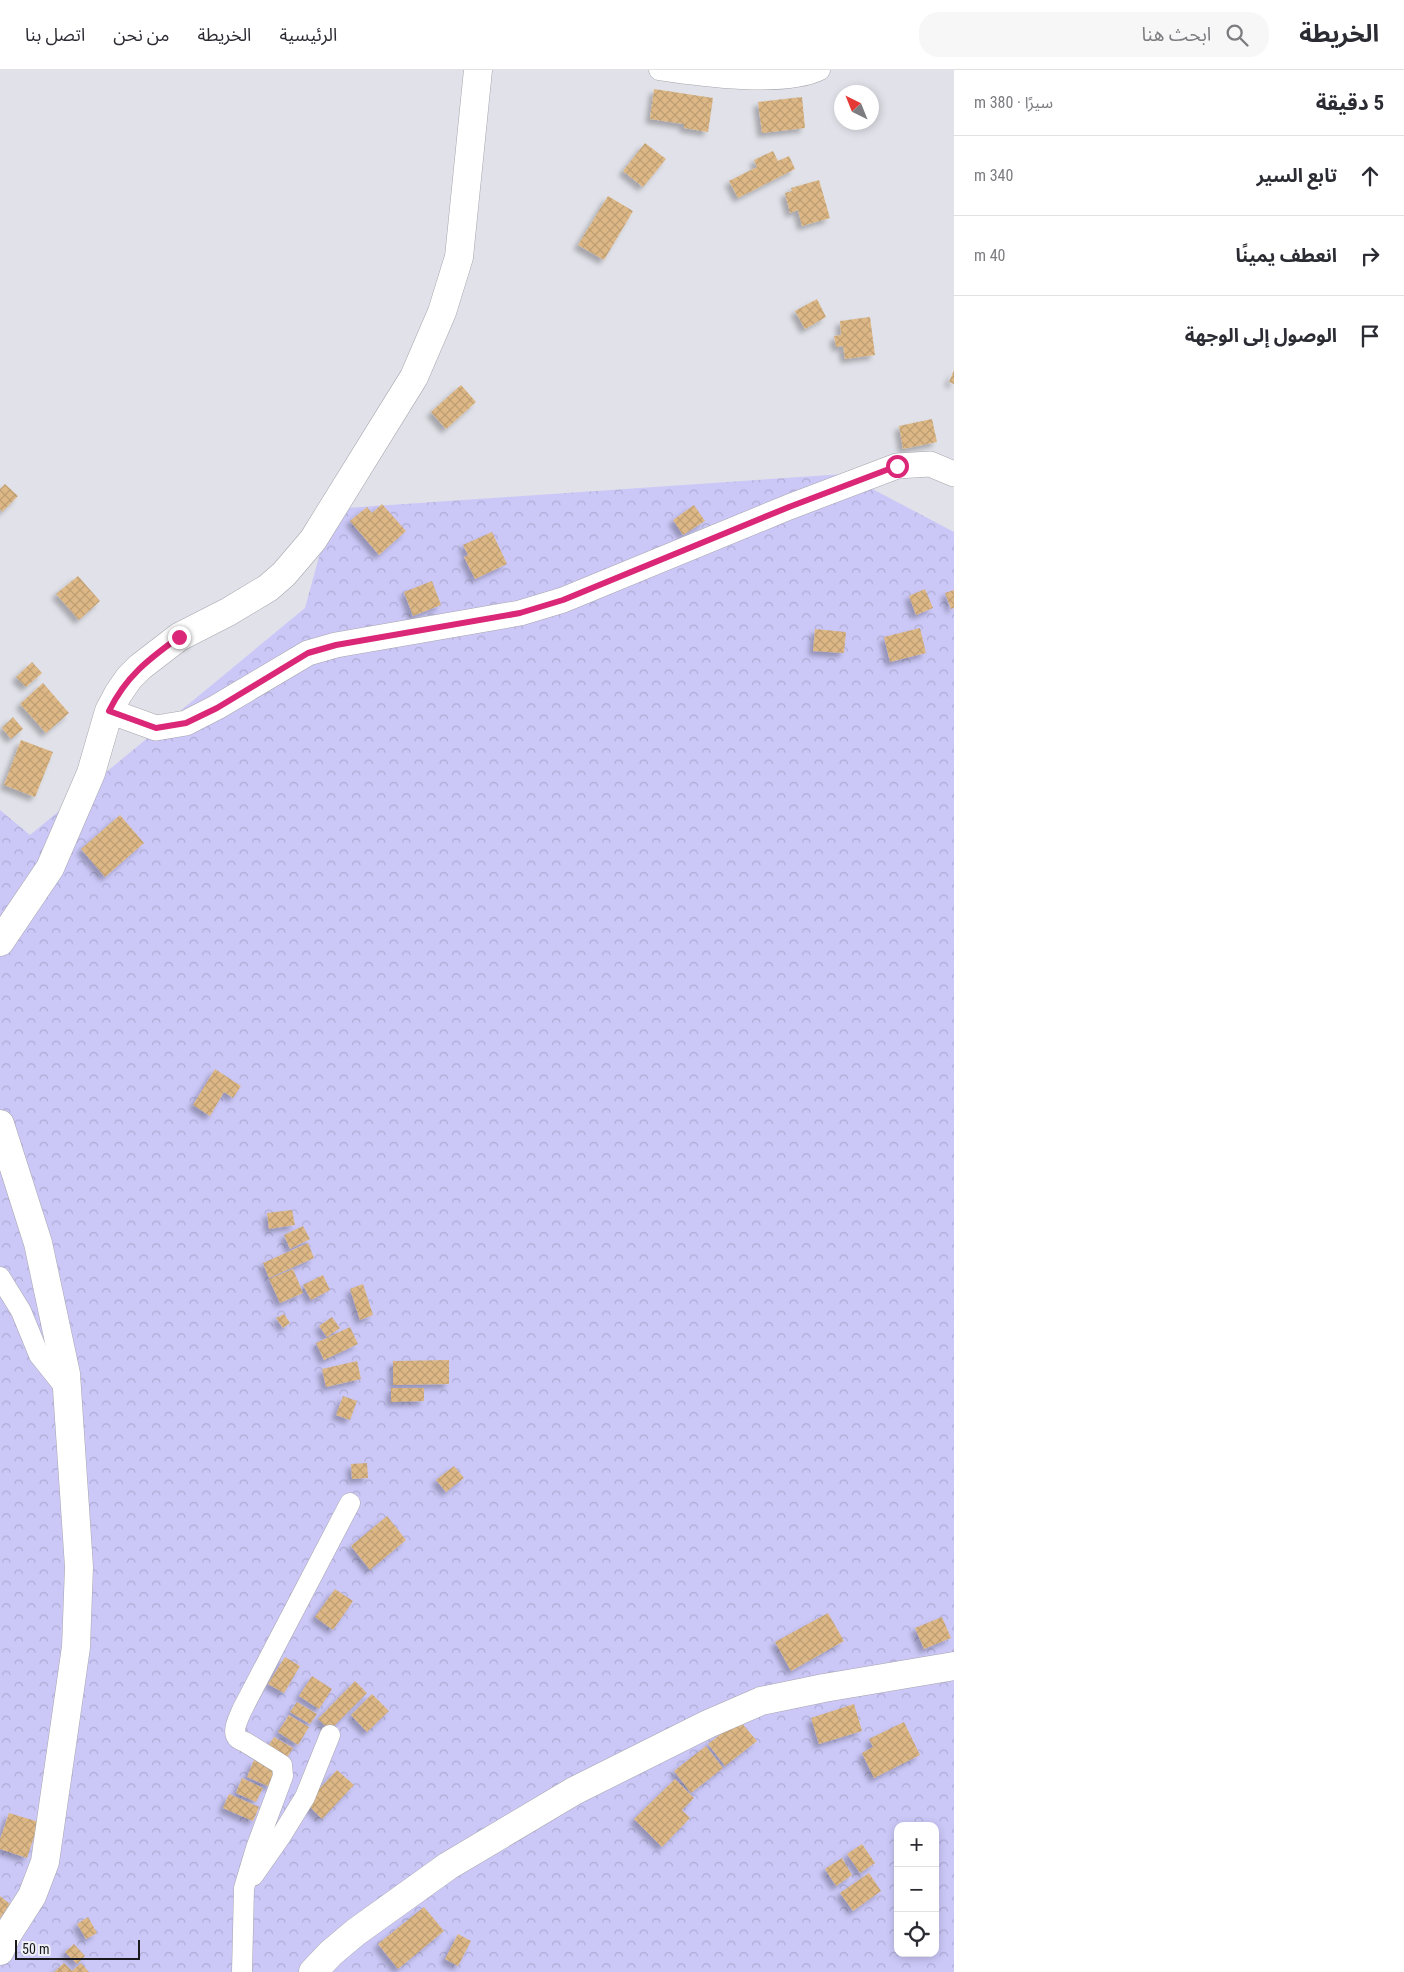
<!DOCTYPE html>
<html lang="ar">
<head>
<meta charset="utf-8">
<style>
	:root { --surface:#fff; --page:#f7f7f7; --text:#2b2b33; --muted:#7c7c81; --line:#e1e1e2 }
	body { margin:0; font-family:"Roboto Condensed","Noto Sans Arabic",sans-serif; background:var(--page); color:var(--text); direction:rtl }
	.controls { position:absolute; right:15px; bottom:15px; display:grid; overflow:hidden; border-radius:10px; box-shadow:0 2px 8px #0003 }
	.controls button { width:45px; height:45px; display:grid; place-items:center; padding:0; border:0; border-bottom:1px solid var(--line); background:var(--surface); color:var(--text); font:25px sans-serif }
	.compass { position:absolute; left:834px; top:15px; width:45px; height:45px; border-radius:50%; background:var(--surface); box-shadow:0 2px 8px #0003; rotate:317deg }
	.scale { position:absolute; left:15px; bottom:12px; width:125px; box-sizing:border-box; padding-left:5px; border:2px solid #19191c; border-top:0; font-size:14px; line-height:18px; white-space:nowrap; color:#19191c; -webkit-text-stroke:4px #eeeef6; paint-order:stroke }
	.stop { position:absolute; width:15px; height:15px; margin:-11px; border:4px solid #db2777; border-radius:50%; background:#fff }
	.stop.end { background:#db2777; border-color:#fff; box-shadow:0 1px 5px #0008 }
	.list { margin:0; padding:0; list-style:none }
	h2 { display:flex; justify-content:space-between; align-items:center; height:65px; margin:0; padding:0 20px; font-size:21px }
	h2 small { font-size:16px; font-weight:400; color:var(--muted) }
	.list li { display:grid; grid-template-columns:32px 1fr auto; gap:15px; align-items:center; box-sizing:border-box; height:80px; padding:0 20px; border-top:1px solid var(--line) }
	.list b { display:block; font-size:19px; white-space:nowrap }
	.list em { font-size:16px; font-style:normal; color:var(--muted) }
	.icon { flex:none; width:28px; height:28px; fill:none; stroke:currentColor; stroke-width:2; stroke-linecap:round; stroke-linejoin:round }
	.map { position:relative; flex:none; width:954px; height:1902px; overflow:hidden; direction:ltr }
	header { display:flex; align-items:center; gap:30px; box-sizing:border-box; height:70px; padding:0 25px; background:var(--surface); border-bottom:1px solid var(--line) }
	header strong { font-size:24px }
	nav { display:flex; gap:28px; margin-inline-start:auto; font-size:18px }
	.search { width:350px; height:45px; background:var(--page); display:flex; align-items:center; gap:12px; box-sizing:border-box; padding:0 18px; border-radius:20px; color:var(--muted); font-size:19px }
	main { display:flex }
	aside { flex:1; background:var(--surface) }
	.map>svg:first-child { display:block }
	.forest { fill:url(#forest-crowns); fill-rule:evenodd }
	.building { fill:url(#building-cross-hatch); filter:url(#shadow) }
	.lines { fill:none; stroke-linecap:round; stroke-linejoin:round }
	.minor-casing { stroke:#a6a5ad; stroke-width:21 }
	.tertiary-casing { stroke:#a6a5ad; stroke-width:26 }
	.secondary-casing { stroke:#a6a5ad; stroke-width:29 }
	.minor { stroke:#fff; stroke-width:20 }
	.tertiary { stroke:#fff; stroke-width:25 }
	.secondary { stroke:#fff; stroke-width:28 }
	.route { stroke:#db2777; stroke-width:6 }
</style>
</head>
<body>
<header>
<strong>الخريطة</strong>
<div class="search"><svg class="icon" aria-label="search" viewBox="0 0 24 24"><circle cx="10" cy="10" r="6"/><path d="M15 15l6 6"/></svg>ابحث هنا</div>
<nav><a>الرئيسية</a><a>الخريطة</a><a>من نحن</a><a>اتصل بنا</a></nav>
</header>
<main>
<aside>
<h2>5 دقيقة<small>سيرًا · 380 m</small></h2>
<ul class="list">
<li><svg class="icon" aria-label="ahead" viewBox="0 0 24 24"><path d="M12 20V5M6 11l6-6 6 6"/></svg><div><b>تابع السير</b></div><em>340 m</em></li>
<li><svg class="icon" aria-label="right" viewBox="0 0 24 24"><path d="M7 20v-9h11M14 6l5 5-5 5"/></svg><div><b>انعطف يمينًا</b></div><em>40 m</em></li>
<li><svg class="icon" aria-label="arrive" viewBox="0 0 24 24"><path d="M6 21V4h12l-3 4 3 4H6"/></svg><div><b>الوصول إلى الوجهة</b></div></li>
</ul>
</aside>
<div class="map">
<svg width="954" height="1902" viewBox="0 0 954 1902">
	<defs>
		<pattern id="forest-crowns" width="20" height="18" patternUnits="userSpaceOnUse" patternTransform="scale(1.25)"><rect width="20" height="18" fill="#cbc8f8"/><path d="M2 6a3 3 0 1 1 6 0M12 15a3 3 0 1 1 6 0" fill="none" stroke="#aeabd4"/></pattern>
		<pattern id="building-cross-hatch" width="8" height="8" patternUnits="userSpaceOnUse" patternTransform="scale(1.25)"><rect width="8" height="8" fill="#ddb886"/><path d="M0 0l8 8M0 8l8-8" fill="none" stroke="#bd9e73"/></pattern>
		<filter id="shadow"><feDropShadow dx="-4.5" dy="4.5" stdDeviation="2.5" flood-color="#0004"/></filter>
	</defs>
	<rect width="100%" height="100%" fill="#e1e1e9"/>
	<!-- forest -->
	<path class="forest" d="M844,404L954,462V1902H0V740L30,765L305,538L332,439ZM898,1756H935V1883H898Z"/>
	<!-- building -->
	<path class="building" d="M654,19L713,28L708,62L684,58V54L650,49Z
		M802,27L805,58L762,63L758,32Z
		M645,73L666,89L643,117L623,101Z
		M773,81L778,91L789,86L795,99L738,128L729,111L757,97L754,90Z
		M819,110L830,148L802,156L798,140L790,143L785,123L792,121L791,118Z
		M608,126L633,141L604,190L578,175Z
		M817,229L826,247L805,259L795,241Z
		M870,247L875,285L845,289L843,276L836,277L834,266L841,265L840,251Z
		M954,300V314L949,312Z
		M461,315L476,332L446,359L431,342Z
		M932,349L937,372L903,379L899,356Z
		M5,414L18,426L2,442L0,439V419Z
		M382,434L406,461L379,485L350,451L367,437L372,443Z
		M694,435L705,451L683,465L673,450Z
		M492,462L507,494L475,509L464,487L468,485L463,475Z
		M78,506L100,531L79,550L56,524Z
		M432,511L441,535L413,546L404,522Z
		M925,519L933,538L916,545L909,526Z
		M954,520V538L951,539L945,523Z
		M920,558L926,583L890,592L884,567Z
		M815,559L846,562L844,583L813,581Z
		M32,592L42,603L26,617L16,607Z
		M43,613L69,643L46,663L20,634Z
		M13,647L23,659L11,669L2,658Z
		M21,670L53,682L35,727L4,715Z
		M120,745L144,773L105,807L81,779Z
		M215,999L241,1016L233,1028L224,1022L210,1046L193,1035Z
		M292,1140L295,1155L269,1159L267,1143Z
		M303,1156L310,1169L290,1179L284,1165Z
		M308,1173L314,1188L269,1208L263,1193Z
		M293,1199L303,1223L280,1233L269,1209Z
		M323,1205L330,1220L311,1230L303,1215Z
		M363,1214L373,1245L360,1250L350,1219Z
		M284,1244L290,1253L283,1258L276,1248Z
		M332,1247L340,1258L327,1267L319,1256Z
		M350,1257L358,1274L324,1290L316,1273Z
		M449,1290V1314L393,1315V1291Z
		M357,1291L361,1309L326,1317L322,1299Z
		M391,1318H424V1331L391,1332Z
		M343,1326L357,1331L350,1350L336,1345Z
		M367,1393L368,1408L352,1409L351,1394Z
		M454,1396L464,1408L446,1422L436,1410Z
		M387,1446L406,1470L370,1500L351,1476Z
		M335,1519L353,1531L333,1560L315,1547Z
		M828,1543L844,1571L791,1601L775,1572Z
		M942,1547L951,1568L924,1579L915,1558Z
		M285,1587L300,1596L284,1623L268,1614Z
		M312,1606L332,1619L319,1639L299,1626Z
		M355,1611L367,1623L330,1660L318,1649Z
		M372,1624L389,1641L367,1662L351,1645Z
		M297,1632L317,1644L310,1654L290,1642Z
		M854,1634L862,1661L819,1674L811,1648Z
		M289,1645L309,1657L298,1675L278,1662Z
		M739,1650L757,1671L725,1696L708,1674Z
		M904,1652L920,1685L874,1708L862,1683L873,1677L869,1669Z
		M274,1667L293,1678L286,1689L267,1678Z
		M706,1676L723,1698L691,1723L674,1701Z
		M254,1690L278,1700L270,1717L247,1707Z
		M337,1700L354,1715L322,1749L306,1733Z
		M242,1708L263,1718L256,1732L236,1723Z
		M675,1709L694,1728L682,1740L690,1748L662,1777L634,1749Z
		M229,1724L259,1737L253,1751L223,1738Z
		M9,1743L39,1752L27,1788L0,1779V1769Z
		M862,1774L875,1793L860,1803L847,1784Z
		M842,1788L852,1805L836,1816L825,1799Z
		M869,1803L881,1821L853,1841L840,1823Z
		M0,1826L10,1834L0,1848Z
		M424,1837L444,1861L398,1899L378,1874Z
		M88,1847L97,1863L86,1869L77,1854Z
		M458,1864L471,1871L458,1896L445,1889Z
		M74,1874L85,1886L77,1894L65,1882Z
		M64,1893L72,1901L81,1893L89,1902H54Z"/>
	<g class="lines">
		<!-- minor casing -->
		<g class="minor-casing">
			<path id="minor" d="M659,0C700,6 784,18 820,0
				M0,1207L21,1241L39,1285L67,1320
				M253,1806L281,1766L305,1727L330,1665
				M242,1902L244,1818L256,1778L283,1706L282,1695L245,1672C228,1667 237,1652 242,1640L350,1433"/>
		</g>
		<!-- tertiary casing -->
		<g class="tertiary-casing">
			<path id="tertiary" d="M109,641L156,658L186,653L217,637L308,583L336,575L520,543L563,530L789,437L897,396L930,394L954,404"/>
		</g>
		<!-- secondary casing -->
		<g class="secondary-casing">
			<path id="secondary" d="M0,872L50,798L91,703L109,641L118,624L129,608L140,597L179,567L228,542L268,518L284,504L313,470L414,307L442,242L459,187L478,0
				M0,1054L38,1173L66,1304L79,1497L76,1577L45,1792L32,1826L7,1865L0,1881
				M313,1902L331,1883L356,1862L448,1796L574,1721L708,1654L761,1631L824,1618L954,1596"/>
		</g>
		<!-- minor -->
		<use href="#minor" class="minor"/>
		<!-- tertiary -->
		<use href="#tertiary" class="tertiary"/>
		<!-- secondary -->
		<use href="#secondary" class="secondary"/>
	</g>
	<g class="lines">
		<!-- route -->
		<path class="route" d="M179,567C149,589 126,606 109,641L156,658L186,653L217,638L308,583L336,575L520,543L563,530L789,437L897,396"/>
	</g>
</svg>
<div class="controls">
<button>+</button>
<button>−</button>
<button><svg class="icon" aria-label="locate" viewBox="0 0 24 24"><circle cx="12" cy="12" r="6"/><path d="M12 2v4M12 18v4M2 12h4M18 12h4"/></svg></button>
</div>
<svg class="compass" viewBox="-18 -18 36 36"><path d="M0-13l5 13h-10z" fill="#e53935"/><path d="M0 13l5-13h-10z" fill="#7c7c81"/></svg>
<div class="scale">50 m</div>
<div class="stop" style="left:897px;top:396px"></div>
<div class="stop end" style="left:179px;top:567px"></div>
</div>
</main>
</body>
</html>
